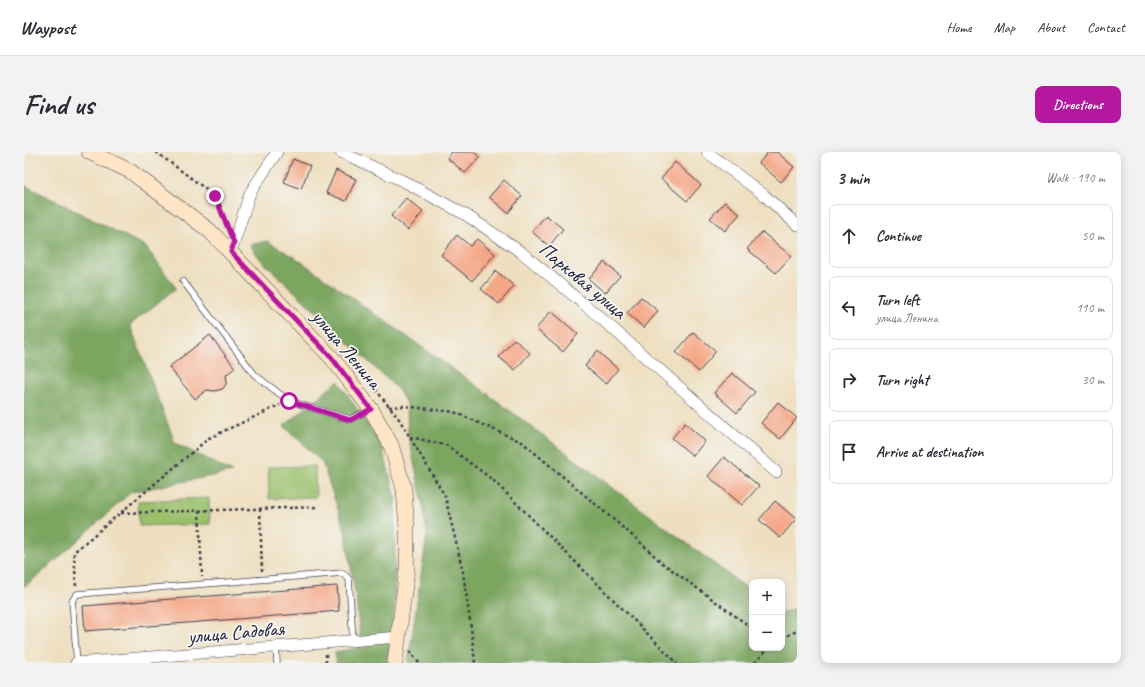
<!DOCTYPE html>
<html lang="en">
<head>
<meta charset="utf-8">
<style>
	:root { --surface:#fff; --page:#f2f2f3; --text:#2b2b33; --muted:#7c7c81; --line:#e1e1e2; --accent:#b5179e }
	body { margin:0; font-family:Caveat,sans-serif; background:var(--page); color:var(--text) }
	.controls { position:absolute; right:12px; bottom:12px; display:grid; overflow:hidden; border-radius:8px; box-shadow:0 2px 10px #0003 }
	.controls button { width:36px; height:36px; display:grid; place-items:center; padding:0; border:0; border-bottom:1px solid var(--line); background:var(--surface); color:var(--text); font:20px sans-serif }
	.stop { position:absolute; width:12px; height:12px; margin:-9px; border:3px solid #b5179e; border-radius:50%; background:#fff }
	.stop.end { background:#b5179e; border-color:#fff; box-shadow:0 1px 4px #0008 }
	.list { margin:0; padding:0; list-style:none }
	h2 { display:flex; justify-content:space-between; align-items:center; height:52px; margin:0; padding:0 16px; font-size:17px }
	h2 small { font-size:13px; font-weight:400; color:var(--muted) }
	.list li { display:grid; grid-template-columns:26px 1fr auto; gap:12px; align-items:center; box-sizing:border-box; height:64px; margin:0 8px 8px; padding:0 8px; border:1px solid var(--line); border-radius:8px }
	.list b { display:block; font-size:15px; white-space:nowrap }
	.list p { margin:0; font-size:13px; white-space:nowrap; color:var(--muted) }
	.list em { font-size:13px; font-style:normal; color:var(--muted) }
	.icon { flex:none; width:22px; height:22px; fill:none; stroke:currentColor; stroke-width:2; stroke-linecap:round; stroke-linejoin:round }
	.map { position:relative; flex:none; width:773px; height:511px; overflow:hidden; border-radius:8px }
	header { display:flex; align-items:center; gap:24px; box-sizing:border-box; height:56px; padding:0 20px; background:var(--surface); border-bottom:1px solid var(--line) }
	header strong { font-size:19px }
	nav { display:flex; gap:22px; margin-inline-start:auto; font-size:14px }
	.intro { display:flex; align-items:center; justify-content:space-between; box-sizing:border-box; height:96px; padding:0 24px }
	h1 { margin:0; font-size:28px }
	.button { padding:10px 18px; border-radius:8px; background:var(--accent); color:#fff; font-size:14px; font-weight:700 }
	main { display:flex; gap:24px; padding:0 24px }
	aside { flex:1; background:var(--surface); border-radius:8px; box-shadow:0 2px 10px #0003 }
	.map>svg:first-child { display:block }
	.green { fill:#9ac06c; stroke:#5e7154 }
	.forest { fill:#7ba660; stroke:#4e644e }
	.building { fill:#f4a787 }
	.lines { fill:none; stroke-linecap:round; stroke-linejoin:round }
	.lane-casing { stroke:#413e4f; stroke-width:7 }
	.street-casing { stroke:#413e4f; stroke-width:12 }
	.secondary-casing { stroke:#413e4f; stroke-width:16 }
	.path { stroke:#413e4f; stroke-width:2.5; stroke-dasharray:3 3; stroke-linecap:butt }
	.lane { stroke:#fff; stroke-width:5.5 }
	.street { stroke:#fff; stroke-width:11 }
	.secondary { stroke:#fee5c5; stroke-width:15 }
	.route { stroke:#b5179e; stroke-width:5 }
	.labels { text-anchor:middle; stroke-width:3.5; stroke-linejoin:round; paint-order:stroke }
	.street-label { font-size:20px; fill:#22223b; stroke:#f6f6f2 }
</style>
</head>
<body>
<header>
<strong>Waypost</strong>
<nav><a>Home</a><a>Map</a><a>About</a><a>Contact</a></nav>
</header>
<div class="intro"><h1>Find us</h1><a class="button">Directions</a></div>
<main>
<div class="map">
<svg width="773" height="511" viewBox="0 0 773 511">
	<rect width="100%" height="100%" fill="#f6f6f2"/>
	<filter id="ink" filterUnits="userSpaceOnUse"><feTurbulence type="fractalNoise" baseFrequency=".025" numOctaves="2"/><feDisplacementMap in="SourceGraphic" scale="8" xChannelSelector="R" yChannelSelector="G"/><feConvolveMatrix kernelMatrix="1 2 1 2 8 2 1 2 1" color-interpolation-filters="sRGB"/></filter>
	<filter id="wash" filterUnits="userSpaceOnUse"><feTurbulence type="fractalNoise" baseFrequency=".012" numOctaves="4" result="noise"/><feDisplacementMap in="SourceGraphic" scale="16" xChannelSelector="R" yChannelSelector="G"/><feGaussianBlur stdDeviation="0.9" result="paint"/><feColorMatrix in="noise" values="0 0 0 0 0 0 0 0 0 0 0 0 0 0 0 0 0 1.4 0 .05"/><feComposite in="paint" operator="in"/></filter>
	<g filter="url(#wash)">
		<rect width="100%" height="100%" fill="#eedfc0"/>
		<!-- green -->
		<path class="green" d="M291,314L292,345L245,347L244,315Z
			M185,346L186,372L115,374L114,349Z"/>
		<!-- forest -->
		<path class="forest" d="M0,33L121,94L152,136L106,173L151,291L208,320L107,340L28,412L0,435Z
			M243,89L272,106L457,237L728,440V496H758V461L773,456V511H384L403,383L399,353L384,281L383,253L375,239L365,229L237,108L226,93Z
			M314,229L357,292L372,346L370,459L363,511H312L311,500L337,495L332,446L321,378L298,310L260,274Z"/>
		<g id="blocks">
			<!-- building -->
			<path class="building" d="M428,0H450L456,5L441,21L423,6Z
				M744,0H753L770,15L757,30L735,11Z
				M269,7L286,14L277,37L260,30Z
				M651,10L677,33L663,49L637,27Z
				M312,18L332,27L322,49L302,41Z
				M480,28L498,44L484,61L465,45Z
				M382,46L399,60L384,78L367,64Z
				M701,50L716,62L701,79L686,66Z
				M522,63L539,77L525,94L508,80Z
				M738,80L767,104L752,121L723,97Z
				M433,83L446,94L453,87L471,102L448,129L417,103Z
				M580,110L596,124L581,141L565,127Z
				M472,119L490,134L475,152L457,137Z
				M617,145L634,159L620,176L603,161Z
				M527,159L554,182L539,200L512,177Z
				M669,180L692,199L675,220L652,200Z
				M186,183L211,216L202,223L203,230L199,237L190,239L183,238L171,247L145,215Z
				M490,187L506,201L491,218L475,205Z
				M573,199L594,217L582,232L561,214Z
				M708,221L731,240L713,261L690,241Z
				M754,250L773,266L756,287L737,271Z
				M661,271L681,289L669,304L648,286Z
				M700,305L735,334L718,353L684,324Z
				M751,349L772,367L756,386L735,368Z
				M313,434L315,459L61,479L59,454Z"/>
		</g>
	</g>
	<g filter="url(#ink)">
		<use href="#blocks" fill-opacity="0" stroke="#413e4f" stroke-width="1"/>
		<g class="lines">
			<!-- lane casing -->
			<g class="lane-casing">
				<path id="lane" d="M159,129L231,223L265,249L326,267L347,257
					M252,495L253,511
					M53,511L48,449L53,442L319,421L325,427L329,489"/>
			</g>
			<!-- street casing -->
			<g class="street-casing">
				<path id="street" d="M317,0L381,30L442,63L497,100L579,168L752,320
					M683,0L740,43L773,73
					M207,100L226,41L253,0
					M52,511L375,485"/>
			</g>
			<!-- secondary casing -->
			<g class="secondary-casing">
				<path id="secondary" d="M65,0L106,19L186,79L308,206L347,257L367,293L380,337L383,378V417L371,511"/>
			</g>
			<!-- path -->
			<path class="path" d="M132,0L191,44L203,73
				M344,228L375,267L421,344L439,420L447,476L451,511
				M365,255L380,254L430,260L498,290L616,390L637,410L728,476
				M386,285L422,293L469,328L653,511
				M236,357L238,419
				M175,358L178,425
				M97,361L295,355
				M52,434L50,400L185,286L256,253
				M758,486L773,479
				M386,499L395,511
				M302,502V511
				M731,511L744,496"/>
			<!-- lane -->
			<use href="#lane" class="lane"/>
			<!-- street -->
			<use href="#street" class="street"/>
			<!-- secondary -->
			<use href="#secondary" class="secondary"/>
		</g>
	</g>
	<g class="lines" filter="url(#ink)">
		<!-- route -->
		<path class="route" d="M191,44L210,91L207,100L308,206L347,257L326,268L265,249"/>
	</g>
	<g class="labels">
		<!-- street labels -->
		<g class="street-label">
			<text transform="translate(559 128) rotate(40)" y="7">Парковая улица</text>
			<text transform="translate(323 197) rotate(50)" y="7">улица Ленина</text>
			<text transform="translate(212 480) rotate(-5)" y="7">улица Садовая</text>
		</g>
	</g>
</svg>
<div class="controls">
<button>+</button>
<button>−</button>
</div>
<div class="stop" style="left:265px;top:249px"></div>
<div class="stop end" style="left:191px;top:44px"></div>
</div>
<aside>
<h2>3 min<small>Walk · 190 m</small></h2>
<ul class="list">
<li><svg class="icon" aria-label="ahead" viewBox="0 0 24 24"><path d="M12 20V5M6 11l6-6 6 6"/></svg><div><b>Continue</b></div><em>50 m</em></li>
<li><svg class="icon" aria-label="left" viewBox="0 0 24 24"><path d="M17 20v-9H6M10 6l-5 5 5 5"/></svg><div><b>Turn left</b><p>улица Ленина</p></div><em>110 m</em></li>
<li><svg class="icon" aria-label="right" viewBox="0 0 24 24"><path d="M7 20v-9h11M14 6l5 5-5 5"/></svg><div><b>Turn right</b></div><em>30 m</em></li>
<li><svg class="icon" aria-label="arrive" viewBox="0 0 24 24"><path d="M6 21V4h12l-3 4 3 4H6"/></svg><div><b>Arrive at destination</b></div></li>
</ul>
</aside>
</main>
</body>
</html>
